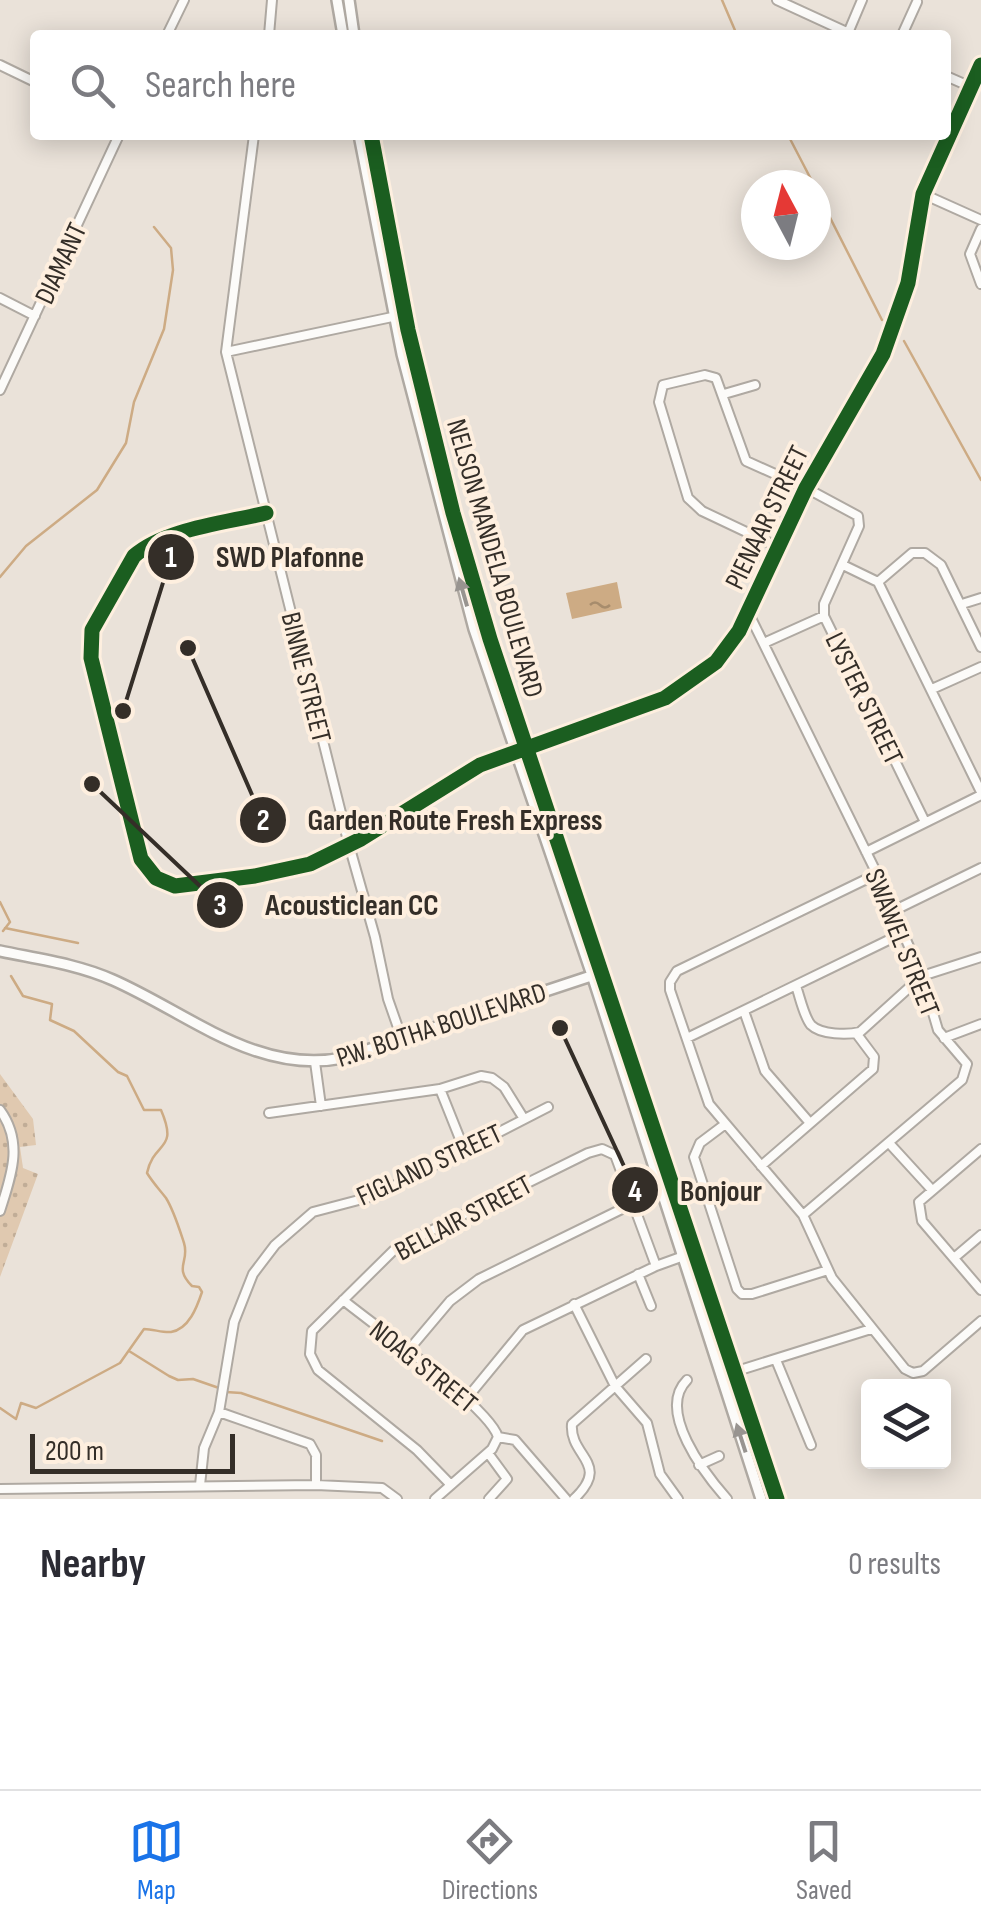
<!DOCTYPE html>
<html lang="en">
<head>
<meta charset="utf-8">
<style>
	:root { --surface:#fff; --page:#f7f7f7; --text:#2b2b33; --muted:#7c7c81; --line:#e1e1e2; --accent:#1a73e8 }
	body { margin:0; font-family:"Sofia Sans Condensed",sans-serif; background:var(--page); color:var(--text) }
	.controls { position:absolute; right:30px; bottom:30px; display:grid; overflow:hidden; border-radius:10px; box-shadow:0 5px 25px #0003 }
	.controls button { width:90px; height:90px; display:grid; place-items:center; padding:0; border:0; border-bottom:2px solid var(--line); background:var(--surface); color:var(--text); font:50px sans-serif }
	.compass { position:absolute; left:741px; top:170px; width:90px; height:90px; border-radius:50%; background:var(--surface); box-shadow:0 5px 25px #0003; rotate:353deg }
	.scale { position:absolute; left:30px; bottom:25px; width:205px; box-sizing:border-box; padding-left:10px; border:5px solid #342e28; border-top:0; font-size:28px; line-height:35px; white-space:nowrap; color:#342e28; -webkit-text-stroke:8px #feefdf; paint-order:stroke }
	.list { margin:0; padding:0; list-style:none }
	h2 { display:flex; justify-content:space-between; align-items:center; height:130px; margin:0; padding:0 40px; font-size:42px }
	h2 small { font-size:32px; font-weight:400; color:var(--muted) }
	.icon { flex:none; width:55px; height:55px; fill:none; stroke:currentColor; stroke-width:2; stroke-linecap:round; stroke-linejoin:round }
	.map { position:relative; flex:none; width:981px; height:1499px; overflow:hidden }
	.search { position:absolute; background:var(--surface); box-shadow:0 5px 25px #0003; left:30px; right:30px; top:30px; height:110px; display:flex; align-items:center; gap:25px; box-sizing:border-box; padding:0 35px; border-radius:10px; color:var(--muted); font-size:38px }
	.sheet { height:290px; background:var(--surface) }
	nav { display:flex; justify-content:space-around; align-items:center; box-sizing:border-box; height:140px; border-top:2px solid var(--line); background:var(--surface); font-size:28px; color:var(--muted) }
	nav a { display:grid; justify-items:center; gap:5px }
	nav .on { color:var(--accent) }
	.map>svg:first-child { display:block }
	.grass { fill:url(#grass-dots) }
	.water { fill:url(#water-ripples) }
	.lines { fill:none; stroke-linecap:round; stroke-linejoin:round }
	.stream { stroke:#cdab84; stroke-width:2.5 }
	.minor-casing { stroke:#afa9a2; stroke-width:12 }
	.tertiary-casing { stroke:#afa9a2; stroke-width:14 }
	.minor { stroke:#fcfbf9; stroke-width:8 }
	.tertiary { stroke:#fcfbf9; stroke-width:9 }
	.cycleway-casing { stroke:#feefdf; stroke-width:21 }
	.cycleway { stroke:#1b5e20; stroke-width:15 }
	.oneway { fill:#989490 }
	.labels { text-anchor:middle; stroke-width:8; stroke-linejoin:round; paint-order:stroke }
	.street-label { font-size:28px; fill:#342e28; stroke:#feefdf }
	.leader { fill:none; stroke:#342e28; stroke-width:4 }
	.callout-dot { fill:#342e28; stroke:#feefdf; stroke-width:4 }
	.mark-label { font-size:30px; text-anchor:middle; font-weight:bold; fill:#fff }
	.callout-label { font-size:30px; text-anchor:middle; font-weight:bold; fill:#342e28; stroke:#feefdf; stroke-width:8; stroke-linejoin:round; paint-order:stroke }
</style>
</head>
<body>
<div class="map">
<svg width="981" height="1499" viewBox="0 0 981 1499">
	<defs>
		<pattern id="grass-dots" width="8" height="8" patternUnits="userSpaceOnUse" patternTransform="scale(2.5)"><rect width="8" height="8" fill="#e0c9b0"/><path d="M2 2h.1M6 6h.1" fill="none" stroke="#c1ad97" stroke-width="1.8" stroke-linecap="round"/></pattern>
		<pattern id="water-ripples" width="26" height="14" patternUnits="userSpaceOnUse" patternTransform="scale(2.5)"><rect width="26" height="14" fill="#cdab84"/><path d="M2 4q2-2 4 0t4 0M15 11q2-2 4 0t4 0" fill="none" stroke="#a78c6c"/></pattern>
	</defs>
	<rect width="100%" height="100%" fill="#eae2d9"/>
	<!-- grass -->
	<path class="grass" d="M0,1074L33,1119L36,1145L20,1147L23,1168L38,1174L0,1277Z"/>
	<!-- water -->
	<path class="water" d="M617,582L622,608L572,619L566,593Z"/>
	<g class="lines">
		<!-- stream -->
		<path class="stream" d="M722,0L737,35
			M788,135L814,185
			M816,190L882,320
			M904,341L981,480
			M0,577L26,546L97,490L126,443L134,402L164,329L173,270L171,248L154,227
			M0,902L10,922L3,931
			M5,928L78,943
			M129,1351L169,1376L178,1380L193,1379L219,1388
			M226,1392L241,1393L382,1441
			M0,1408L16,1419L21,1403L36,1408L120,1363L144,1329C153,1329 163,1333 171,1332C189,1329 197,1307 202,1292L199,1287L192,1286C173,1267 190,1262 184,1243C179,1228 174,1211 166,1198C160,1190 153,1183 147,1173C154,1140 179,1152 161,1110H144L127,1076L118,1072L74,1031L50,1020L52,1004L23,996L11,976"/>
		<!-- minor casing -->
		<g class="minor-casing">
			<path id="minor" d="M777,0L853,35
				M848,33L862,0
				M167,35L184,0
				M269,35L272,0
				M902,35L917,2
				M0,65L35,82
				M946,76L971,87
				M254,135L226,352L349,845L375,937L388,999L402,1039
				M923,194L981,220
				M981,229L970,254L981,284
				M0,298L35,316
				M226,352L397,316
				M0,390L119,135
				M724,394L755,385
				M266,513C225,523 165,529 134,556C119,579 94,610 90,637C88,656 135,853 147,869C157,883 171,886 187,886C229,880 276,878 315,862C386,832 443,774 516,751
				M778,547L702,511L688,498L659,402L663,385L705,375L716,378L746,461L806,488L858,516L859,526L824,604V616L925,822
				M843,565L878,582L981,792
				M878,582L912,553H925L941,565L981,647
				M962,604L981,598
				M748,612L877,874L922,976L938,1030L967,1064L962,1080L803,1215
				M764,643L824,616
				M932,689L981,667
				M526,748L665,698L705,672L729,646L806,488L883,354L908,283L923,194L981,65
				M866,852L981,795
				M877,874L677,971L670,982V990L709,1104L803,1215L832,1278L905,1369L913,1373L923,1371L981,1321
				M893,911L981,868
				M796,986C800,997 804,1017 811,1025C821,1035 848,1035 860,1032L922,976L981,957
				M744,1011L765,1071L810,1123
				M687,1038L901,934
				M944,1038L981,1024
				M315,1062L321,1106
				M440,1089L464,1149
				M0,1110C24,1143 11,1176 0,1211
				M269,1113L440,1089L481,1076L492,1078L504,1087L524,1119
				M724,1125L700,1143L694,1157L737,1289L742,1294H752L828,1270
				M889,1143L932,1190
				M981,1149L919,1202L922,1221L981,1290
				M761,1166L873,1069L874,1057L856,1033
				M954,1258L981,1235
				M638,1274L651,1306
				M343,1300C374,1325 490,1408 498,1437
				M574,1304L615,1386L647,1423L660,1474L678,1499
				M407,1352L450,1301L479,1279L632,1204
				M776,1360L811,1445
				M721,1376L871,1329
				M687,1380C656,1411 705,1474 727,1499
				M467,1398L523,1330L656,1266L692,1253
				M219,1412L310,1444L316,1455V1485
				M498,1437L515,1440L566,1499
				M488,1453L507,1479L489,1499
				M699,1465L719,1456
				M200,1485L204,1448L219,1412L234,1322L253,1274L275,1245L313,1212L374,1196L548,1107
				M451,1485L417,1450L318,1370L310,1354L312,1331L396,1248L588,1153L602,1149L615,1155L656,1266
				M0,1489L316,1485L382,1488L397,1499
				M435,1499L492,1449L498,1437
				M574,1499C612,1463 569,1457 572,1424L646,1359"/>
		</g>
		<!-- tertiary casing -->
		<g class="tertiary-casing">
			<path id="tertiary" d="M337,0L343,35
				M349,0L354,35
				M359,135L402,354L474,629L592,975L761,1499
				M371,135L408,330L453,513L490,639L777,1499
				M0,951C38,959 77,964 113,980C188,1013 257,1075 343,1058L594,975"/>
		</g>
		<!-- minor -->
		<use href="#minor" class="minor"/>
		<!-- tertiary -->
		<use href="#tertiary" class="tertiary"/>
		<!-- cycleway casing -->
		<g class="cycleway-casing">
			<path id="cycleway" d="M371,135L408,330L453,513L490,639L777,1499
				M266,513C225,523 165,529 134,556L92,630L91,658L141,859L156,878L175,886L255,876L310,864L361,839L480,765L665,698L716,662L739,631L806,488L883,354L908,283L923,194L981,65"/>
		</g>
		<!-- cycleway -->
		<use href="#cycleway" class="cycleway"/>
	</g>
	<!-- one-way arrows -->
	<defs><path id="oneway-solid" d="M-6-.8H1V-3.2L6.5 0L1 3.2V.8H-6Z" transform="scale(2.5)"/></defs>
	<g class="oneway">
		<use href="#oneway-solid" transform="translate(463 592) rotate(-106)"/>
		<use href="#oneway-solid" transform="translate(741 1438) rotate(-108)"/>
	</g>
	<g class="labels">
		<!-- street labels -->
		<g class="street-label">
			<text transform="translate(60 263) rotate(-65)" y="10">DIAMANT</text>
			<text transform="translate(766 517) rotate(-64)" y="10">PIENAAR STREET</text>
			<text transform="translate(496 558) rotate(74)" y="10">NELSON MANDELA BOULEVARD</text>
			<text transform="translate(307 677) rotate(76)" y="10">BINNE STREET</text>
			<text transform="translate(865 698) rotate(64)" y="10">LYSTER STREET</text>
			<text transform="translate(903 942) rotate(68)" y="10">SWAWEL STREET</text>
			<text transform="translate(441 1024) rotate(-18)" y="10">P.W. BOTHA BOULEVARD</text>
			<text transform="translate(429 1164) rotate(-25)" y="10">FIGLAND STREET</text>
			<text transform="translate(463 1217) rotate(-28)" y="10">BELLAIR STREET</text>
			<text transform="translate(424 1366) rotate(39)" y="10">NOAG STREET</text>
		</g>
	</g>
	<!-- callouts -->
	<path class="leader" d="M123 711L171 557M188 648L263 820M92 784L220 905M560 1028L635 1190"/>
	<g class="callout-dot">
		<circle cx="123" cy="711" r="10"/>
		<circle cx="188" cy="648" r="10"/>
		<circle cx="92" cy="784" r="10"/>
		<circle cx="560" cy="1028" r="10"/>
		<circle cx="171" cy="557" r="25"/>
		<circle cx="263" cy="820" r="25"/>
		<circle cx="220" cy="905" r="25"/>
		<circle cx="635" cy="1190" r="25"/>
	</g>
	<g class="mark-label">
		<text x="171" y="567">1</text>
		<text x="263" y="830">2</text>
		<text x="220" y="915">3</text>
		<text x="635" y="1201">4</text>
	</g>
	<g class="callout-label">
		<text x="290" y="567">SWD Plafonne</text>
		<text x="455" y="830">Garden Route Fresh Express</text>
		<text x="352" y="915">Acousticlean CC</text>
		<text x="721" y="1201">Bonjour</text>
	</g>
</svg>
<div class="controls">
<button><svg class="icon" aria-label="layers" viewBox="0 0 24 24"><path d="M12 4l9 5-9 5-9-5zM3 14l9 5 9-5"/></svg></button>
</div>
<svg class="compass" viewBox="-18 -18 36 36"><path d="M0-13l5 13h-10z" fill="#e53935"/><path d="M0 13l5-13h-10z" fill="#7c7c81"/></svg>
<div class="scale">200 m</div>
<div class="search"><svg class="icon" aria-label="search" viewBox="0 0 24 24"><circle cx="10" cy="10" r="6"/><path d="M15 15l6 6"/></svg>Search here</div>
</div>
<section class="sheet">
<h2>Nearby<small>0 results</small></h2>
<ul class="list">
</ul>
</section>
<nav>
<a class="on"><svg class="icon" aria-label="map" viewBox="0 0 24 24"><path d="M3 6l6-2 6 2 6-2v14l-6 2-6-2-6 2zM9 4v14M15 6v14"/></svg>Map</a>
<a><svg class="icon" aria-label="directions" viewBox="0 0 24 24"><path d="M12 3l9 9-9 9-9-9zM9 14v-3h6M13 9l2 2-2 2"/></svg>Directions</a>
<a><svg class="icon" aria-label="saved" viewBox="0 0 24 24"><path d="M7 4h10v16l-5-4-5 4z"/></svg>Saved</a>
</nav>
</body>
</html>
